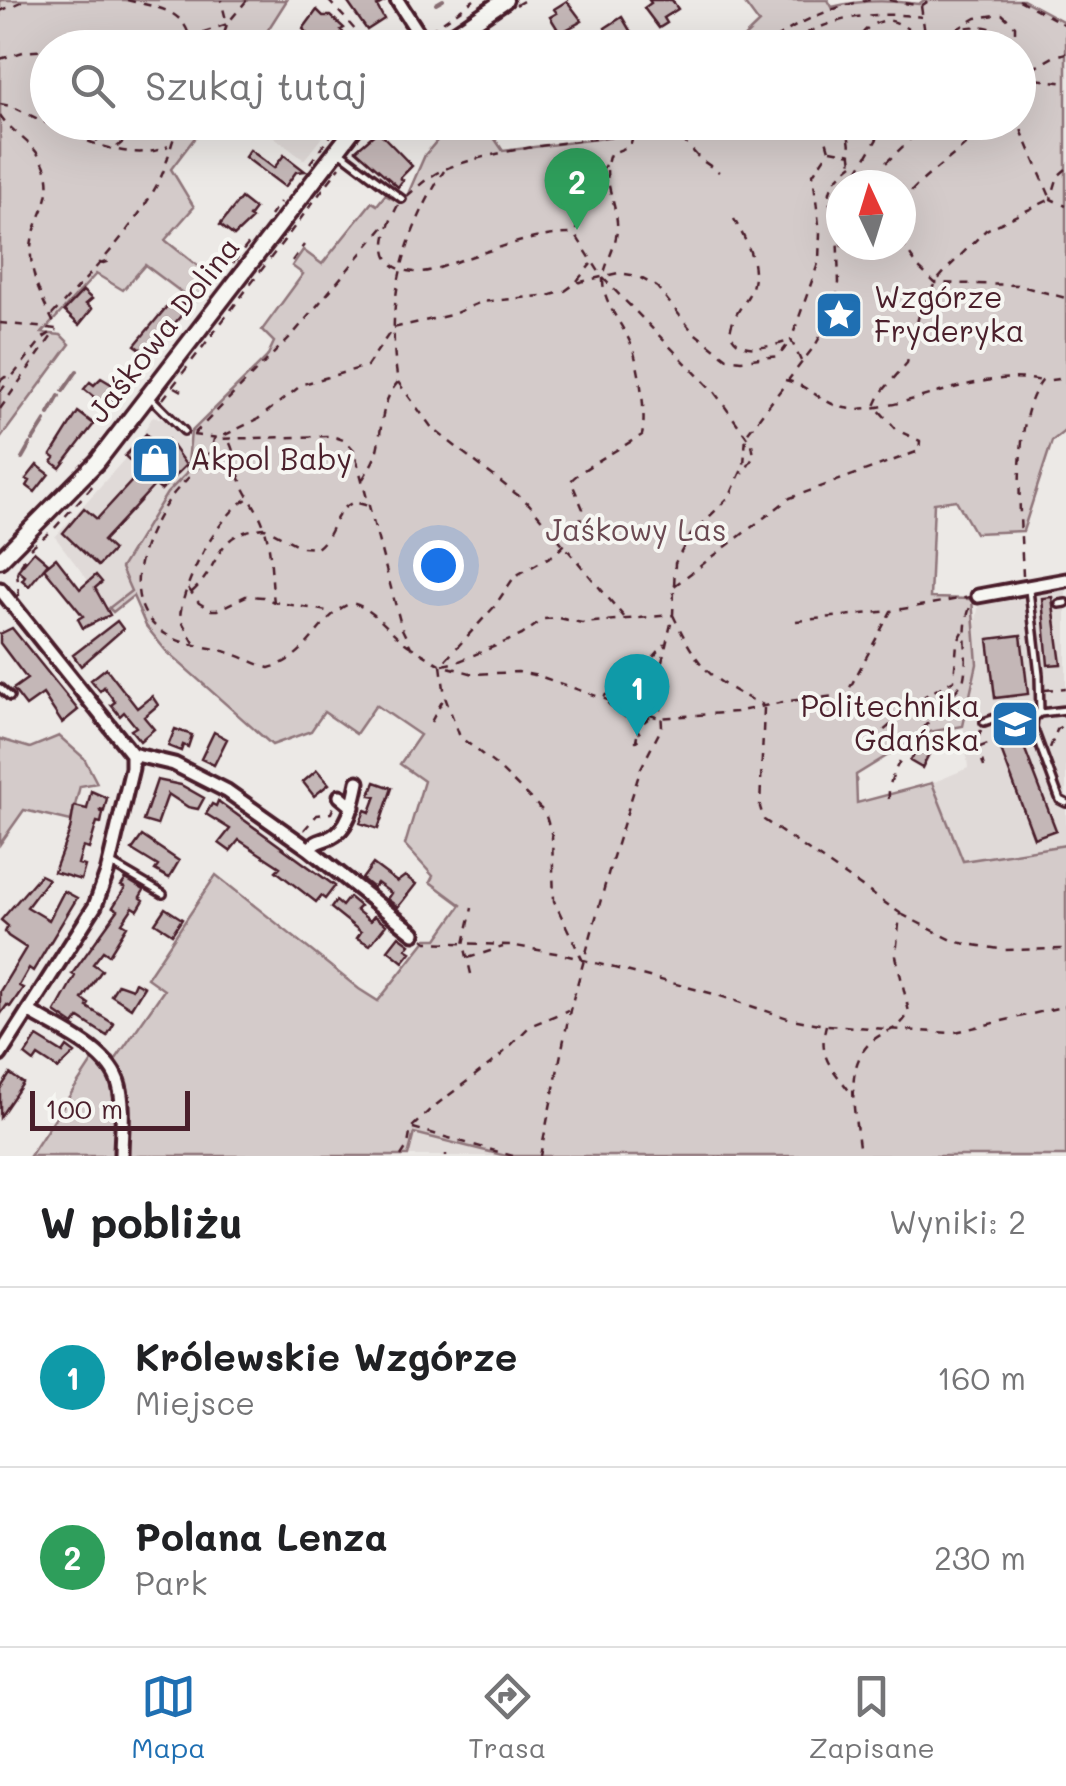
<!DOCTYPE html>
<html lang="pl">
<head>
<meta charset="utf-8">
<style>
	:root { --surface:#fff; --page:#f6f6f6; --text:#202124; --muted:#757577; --line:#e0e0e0; --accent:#1f6fb2 }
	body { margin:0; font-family:Mali,sans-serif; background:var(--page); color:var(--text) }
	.compass { position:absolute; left:826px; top:170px; width:90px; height:90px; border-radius:50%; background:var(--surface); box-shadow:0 10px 40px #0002; rotate:356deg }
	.scale { position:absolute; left:30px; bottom:25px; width:160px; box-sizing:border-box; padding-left:10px; border:5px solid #4a1f2b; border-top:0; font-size:28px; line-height:35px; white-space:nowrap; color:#4a1f2b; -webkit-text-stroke:8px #f6f6f2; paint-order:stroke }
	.you { position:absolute; left:438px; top:565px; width:35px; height:35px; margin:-25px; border:8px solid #fff; border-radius:50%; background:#1a73e8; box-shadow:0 0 0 15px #1a73e833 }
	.badge { display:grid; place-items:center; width:65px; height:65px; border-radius:50%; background:var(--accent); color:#fff; font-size:32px; font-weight:700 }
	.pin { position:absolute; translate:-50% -82px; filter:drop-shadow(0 2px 5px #0008) }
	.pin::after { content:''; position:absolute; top:52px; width:35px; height:30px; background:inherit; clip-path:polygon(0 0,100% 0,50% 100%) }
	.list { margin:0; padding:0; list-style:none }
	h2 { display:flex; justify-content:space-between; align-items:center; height:130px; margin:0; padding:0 40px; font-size:42px }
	h2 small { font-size:32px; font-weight:400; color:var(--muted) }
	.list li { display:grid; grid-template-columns:65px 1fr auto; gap:30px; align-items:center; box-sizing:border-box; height:180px; padding:0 40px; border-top:2px solid var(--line) }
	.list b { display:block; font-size:38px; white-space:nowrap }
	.list p { margin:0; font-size:32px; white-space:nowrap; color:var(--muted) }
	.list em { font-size:32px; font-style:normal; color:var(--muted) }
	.icon { flex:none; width:55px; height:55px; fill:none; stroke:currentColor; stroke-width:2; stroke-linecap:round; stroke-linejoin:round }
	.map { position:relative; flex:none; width:1066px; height:1156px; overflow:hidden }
	.search { position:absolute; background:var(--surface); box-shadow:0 10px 40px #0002; left:30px; right:30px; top:30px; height:110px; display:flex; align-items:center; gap:25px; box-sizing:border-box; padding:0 35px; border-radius:55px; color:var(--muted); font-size:38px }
	.sheet { height:490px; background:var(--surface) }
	nav { display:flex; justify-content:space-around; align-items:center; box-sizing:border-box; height:140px; border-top:2px solid var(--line); background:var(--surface); font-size:28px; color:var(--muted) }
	nav a { display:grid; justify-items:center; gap:5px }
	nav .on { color:var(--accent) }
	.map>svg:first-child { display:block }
	.built { fill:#e0dad8 }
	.green { fill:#d4cbca; stroke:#8f757a; stroke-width:2.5; fill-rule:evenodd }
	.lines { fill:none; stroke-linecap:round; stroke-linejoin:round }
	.stream { stroke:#886e73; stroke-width:4 }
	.building { fill:#c4b7b7; stroke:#4a1f2b; stroke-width:2.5 }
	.service-casing { stroke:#4a1f2b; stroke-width:12 }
	.minor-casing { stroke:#4a1f2b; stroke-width:19 }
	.tertiary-casing { stroke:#4a1f2b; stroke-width:21 }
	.path { stroke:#4a1f2b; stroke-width:2.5; stroke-dasharray:8 8; stroke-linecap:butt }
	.service { stroke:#f6f6f2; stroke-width:5 }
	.minor { stroke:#f6f6f2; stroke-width:11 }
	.tertiary { stroke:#f6f6f2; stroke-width:14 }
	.labels { text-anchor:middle; stroke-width:8; stroke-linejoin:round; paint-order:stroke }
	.poi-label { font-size:30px; fill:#4a1f2b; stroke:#f6f6f2; text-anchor:start }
	.street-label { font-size:30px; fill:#4a1f2b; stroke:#f6f6f2 }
	.park-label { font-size:30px; fill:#6c4a53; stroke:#f6f6f2 }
</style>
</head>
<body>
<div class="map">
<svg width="1066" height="1156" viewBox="0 0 1066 1156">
	<rect width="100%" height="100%" fill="#ece9e6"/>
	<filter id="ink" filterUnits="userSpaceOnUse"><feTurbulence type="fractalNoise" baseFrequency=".01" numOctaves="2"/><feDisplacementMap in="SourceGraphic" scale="20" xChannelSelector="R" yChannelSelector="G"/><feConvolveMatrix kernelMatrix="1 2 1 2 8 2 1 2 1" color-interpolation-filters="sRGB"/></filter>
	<g filter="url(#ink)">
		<!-- built -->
		<path class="built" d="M256,123H333L304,160Z
			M153,416L167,421L188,441L187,473L167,493L131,591L109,608L55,537L146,435L144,431Z
			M1066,584V845L963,861L932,783L968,768L963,721L977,664L975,625L979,603Z
			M413,1133L506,1156H408Z"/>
		<!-- green -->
		<path class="green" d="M0,0H287L257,47L48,48V122L206,123L171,169L194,207L165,240L214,279L198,301H193L145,265L123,290L96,274L42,333L61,335L70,344L0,439Z
			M742,0H828L832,7C859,0 891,0 919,4L924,0H1023L1066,23V430L1052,441L1023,531L975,533L956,500L934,503L930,598L972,599L977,664L963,726L924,733L856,775L857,803L932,783L963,861L1066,845V1156H506L414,1133L408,1156H30L99,1051L116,1059L164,990L147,978L216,875L359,989L378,1001L427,939H437L461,905L430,882L433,876L405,845L424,781L400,764L420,735L376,705L356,734L324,712L311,731L272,745L166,651L146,626L133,596L113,612L109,608L131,591L121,568L167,493L187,473L191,432L267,357L274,342L262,330L303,274L292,266L303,250L322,264L372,202L377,205L385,195L397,201L408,194L425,155L452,123H484L503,151L628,135L648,138L653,123L1018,122V48L734,47L759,23ZM841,185H901V245H841Z
			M59,736L84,758L97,783L80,786L71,821L24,810L0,844V739L30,748Z"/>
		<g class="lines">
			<!-- stream -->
			<path class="stream" d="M436,4L443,0
				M364,48L373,40
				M63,391L77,371
				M49,414L59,396
				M33,440L45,421
				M22,458L30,444"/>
		</g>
		<!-- building -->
		<path class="building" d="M346,0H387L377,6L384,19L367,30Z
			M649,0H672L678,9L664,18L667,23L659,28L644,8L651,3Z
			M567,1L582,21L560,33L550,17L557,13L554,9Z
			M317,10L323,16H331L344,28L341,30L355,48H321L315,42L303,29Z
			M622,17L635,39L615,48L605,28Z
			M378,131L412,166L400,178L403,180L398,187L356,150Z
			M250,150L274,168L284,155L305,171L296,172L285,187L245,157Z
			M241,198L255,209L249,217L252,219L234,236L220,225Z
			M83,291L92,299L86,304L92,309L79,325L64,311Z
			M174,298L188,307L149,355L135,345Z
			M101,378L116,387L119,393L106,407L84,389L90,382L94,385Z
			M78,412L94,424L60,468L52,462L55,458L51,455Z
			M146,434L160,448L168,440L186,465L161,490L155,485L103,541L113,550L98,566L63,533L84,508L97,519L141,471L125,456Z
			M37,465L49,474L35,492L27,486L30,481L26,479Z
			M34,551L48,563L29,586L22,580L25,576L18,570Z
			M56,558L80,589L96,575L102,582L95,588L110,615L83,628L78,619L83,616L44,568Z
			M1052,597L1061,664L1048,665L1042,598Z
			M117,621L123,629L81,666L73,655Z
			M12,628L78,710L62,723L43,694L26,706L13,689L27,679L0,643V634Z
			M1021,635L1028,694L995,698L988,639Z
			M106,668L137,708L152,696L158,705L144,717L154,729L140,741L131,730L136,727L124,712L120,716L111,705L115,702L104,687L100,691L91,680Z
			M175,729L192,735L188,747L183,745L181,751L168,746Z
			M214,732L227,739L214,765L201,759Z
			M926,734L936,740L922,768L910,761Z
			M1019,734L1056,830L1034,838L998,742Z
			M317,770L329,784L314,796L303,782Z
			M157,780L181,785L204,798L198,809L188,807L168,794L157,825L143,821Z
			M375,782L392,788L378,829L360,823L365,810L370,812L376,796L370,795Z
			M91,791L107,798L104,811L99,810L103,813L101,823L97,822L89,849L83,847L78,864L85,866L81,880L54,872L70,830L74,806L87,809Z
			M218,801L335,886L325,899L321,896L316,902L276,871L280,867L239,840L230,851L219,843L230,829L206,814L212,804L216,806Z
			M142,836L179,861L169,878L155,870L158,866L132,850Z
			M373,864L397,882L405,876L416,884L398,907L387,899L391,893L377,883L373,888L362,879Z
			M40,875L48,879L27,907L49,920L64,891L77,898L33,971L29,968L19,986L23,988L10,1007L7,1005L0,1015V991L26,948L8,936L5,932L8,926L1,920Z
			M126,879L144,890L140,897L144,900L138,910L133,907L122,923L127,926L109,955L103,951L93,964L102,970L82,999L89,1004L87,1007L114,1024L107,1036L79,1018L74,1025L55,1012L75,976L72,974L118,910L113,907L125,888L121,886Z
			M349,897L360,906L356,910L370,921L374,916L386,925L370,945L357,938L361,932L331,908L336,901L342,906Z
			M165,908L182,919L172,934L155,923Z
			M399,936L410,944L406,949L411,952L403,962L388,950Z
			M135,982L144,987L131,1008L111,995L118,984L132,989Z
			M37,1037L63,1053L67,1047L75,1053L58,1069L38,1056L34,1062L25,1055Z
			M10,1074L23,1083L0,1117V1089Z"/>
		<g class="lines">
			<!-- service casing -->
			<g class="service-casing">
				<path id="service" d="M340,152L402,199
					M151,398L184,431
					M1029,590L1039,675L1040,713L1066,710
					M1059,604L1066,603
					M0,688L10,697
					M1040,713L1034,718L1033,727L1060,800L1066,803
					M984,722L1012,712L1037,713
					M110,863L163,894"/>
			</g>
			<!-- minor casing -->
			<g class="minor-casing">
				<path id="minor" d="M397,0L428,48
					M0,589L132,754L174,764L227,791L309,849L414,933
					M978,596L1066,580
					M340,796L353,807
					M309,849C317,840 320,842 331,837C350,828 354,800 358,782
					M30,1012C58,1029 110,1050 119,1085C125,1107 121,1134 121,1156
					M0,1055L95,906L107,873L132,768V754"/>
			</g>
			<!-- tertiary casing -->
			<g class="tertiary-casing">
				<path id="tertiary" d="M434,48L505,0
					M0,560L97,462L359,122"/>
			</g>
			<!-- path -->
			<path class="path" d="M127,0C158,8 189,9 191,48
				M328,0L345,18
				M889,0L921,6L930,0
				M1019,0L1066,25
				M516,5L525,0
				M921,6L925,34L943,48
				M0,11L26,0
				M349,23L371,48
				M957,29L976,18L1002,14L1015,26V48
				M430,31L474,0
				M104,48H137
				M158,48L227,24L221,0
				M220,48L227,24L247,0
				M762,48C793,24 832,6 870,0
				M779,48C829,18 866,10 922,17
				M855,48C860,34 868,24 883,21C898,18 907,32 921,34C946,38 979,15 1000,34L1002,48
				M0,59L23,52L48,50
				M1018,77L1053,57L1066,53
				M1021,77L1066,83
				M0,104L11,106C51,124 125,169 168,146
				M0,115C13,135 35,142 45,167C56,196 38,213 32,240C26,269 44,304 57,329
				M847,122L852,164
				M682,139L700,159L719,172
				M96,141L120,122
				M117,147L147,122
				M831,150L852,154
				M310,163L341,122
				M605,165L582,204L575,234L603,278L715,393L752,444L754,456L743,474
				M1066,169L1058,176L1051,199L1066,206
				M850,185L881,132L928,122
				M863,185L927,123
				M407,196C419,186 430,175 445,169C501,147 589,139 650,134C670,133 691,142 711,135C717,133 724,126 730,122
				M901,204C924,172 962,155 986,122
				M398,205C382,235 372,273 421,272C436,271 453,262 467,258C500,247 540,233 575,234
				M270,216L280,202
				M734,219C747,242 763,271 748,296C740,309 732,318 730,333C740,356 770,346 790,341
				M836,226C825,194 826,185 853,164
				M901,242L919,268L935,283L1017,285L1066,298
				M292,261L304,245
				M233,263L250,242
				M100,264L112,260
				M577,281L591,264
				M52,315C91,273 132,232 159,181C169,162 170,141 181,122
				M0,323L56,329
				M801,361L791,340L819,261L820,233L813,174L829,150L821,122
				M785,380C812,386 827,410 856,409C919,407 979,368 1042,381
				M0,381L5,377L11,378L43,338L52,332
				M398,382L432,428L529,504L625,618
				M175,387L188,394
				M0,392L10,379
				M163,399L340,167
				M0,409L56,330
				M194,434L294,333L388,222
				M193,435L219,438L258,419L303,384L367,366L393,328L451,315L481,302L551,295L565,291L576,283L618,273L637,276L657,287L693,332L727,358L741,360L779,356L791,340
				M230,443C236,456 236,469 241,481C248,499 260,511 265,530C272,553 271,579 274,602
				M363,479C368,470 375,460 377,450C383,425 380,403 398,382C385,304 402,237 444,171
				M30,548L53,530L95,483
				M1023,576C1021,527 1010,421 1042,381L1066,378
				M674,586L790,498L919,451L920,441L897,430L875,406L881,393L907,363L919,315L935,283L947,269L986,230L1051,199L1022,132L1018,109
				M188,588L199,603L211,610H217L246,596L263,597L274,602L333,612
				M192,592C223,565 212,532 265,528L301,547L317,548C335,535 332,511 354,502L369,506
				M19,596L17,570L24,560L21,558
				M673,615C699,669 709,680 763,705
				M796,621L890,611
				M194,643L180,618C182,584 218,514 249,498
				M411,647C391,635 374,607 351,603C317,617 310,658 269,668C256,664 245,658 233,654C212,646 186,647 167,635C115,604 143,538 169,500C182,480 210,463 214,439L332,436L346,441L354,450L402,629L411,647L441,665L474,674L518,672L539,676L659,718L736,712L788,701L846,695L891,611L970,597
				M443,665L457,662L522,635L544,619L559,618L582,623L673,615
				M1045,690L1066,688
				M764,708L760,807L764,820L900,913L896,956L909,1012C898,1033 887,1028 872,1041C841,1067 857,1120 860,1156
				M650,717L637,728C627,715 612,711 603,697L640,672L665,644
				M431,722L444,698
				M981,730L977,742L984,767
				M637,736L636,741L642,737L637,729
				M858,747L867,745L923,697L954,680L957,643L964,630
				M980,747L998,740L997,736
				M1050,748L1057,730L1066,721
				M889,799C885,762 940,711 963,682C970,656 960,629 971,605
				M304,830L317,815L331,813L334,806
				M901,914L956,942L1005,950L1066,949
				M423,939L427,942L510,945L561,954L714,994L791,1019L826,1025L951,1033L1066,1006
				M468,958L503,947
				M583,961L554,901L552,836L545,813L497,766L460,737L445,697L441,665L494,607L515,576L555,554L564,545L580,521L583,509L571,481C577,471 628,444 642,435C647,416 639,363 631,344C622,323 604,305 603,281C603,265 619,245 617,222C615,199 601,176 610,154L630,146L633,136
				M471,974L464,944L472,908
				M826,1025C817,1060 834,1069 853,1096
				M413,1128L513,1156
				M401,1156L408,1145L411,1128L432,1108L498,1058L530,1026L568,1010
				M446,1156V1154
				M540,1156L570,1010L612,860L641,768L662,727L659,675L673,615L675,563L690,536L730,496L744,465L746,435L816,344L834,312L839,283L837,227L841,213"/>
			<!-- service -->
			<use href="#service" class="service"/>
			<!-- minor -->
			<use href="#minor" class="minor"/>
			<!-- tertiary -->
			<use href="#tertiary" class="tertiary"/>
		</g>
	</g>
	<!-- icons -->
	<defs>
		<g id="sight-square" transform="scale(2.5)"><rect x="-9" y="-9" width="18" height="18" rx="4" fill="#1f6fb2" stroke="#f6f6f2"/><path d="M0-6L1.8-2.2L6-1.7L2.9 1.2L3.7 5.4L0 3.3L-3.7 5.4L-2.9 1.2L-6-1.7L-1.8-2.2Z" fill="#fff"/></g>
		<g id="shop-square" transform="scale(2.5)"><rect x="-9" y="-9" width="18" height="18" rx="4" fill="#1f6fb2" stroke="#f6f6f2"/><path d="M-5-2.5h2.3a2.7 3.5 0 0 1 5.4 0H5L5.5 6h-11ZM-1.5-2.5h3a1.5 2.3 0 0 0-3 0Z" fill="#fff"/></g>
		<g id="university-square" transform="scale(2.5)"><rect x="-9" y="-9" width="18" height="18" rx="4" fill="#1f6fb2" stroke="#f6f6f2"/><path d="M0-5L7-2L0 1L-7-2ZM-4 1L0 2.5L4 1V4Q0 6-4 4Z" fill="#fff"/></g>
	</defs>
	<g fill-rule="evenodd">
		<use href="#sight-square" x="839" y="315"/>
		<use href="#shop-square" x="155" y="460"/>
		<use href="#university-square" x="1015" y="724"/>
	</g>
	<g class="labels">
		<!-- poi labels -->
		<g class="poi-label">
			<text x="874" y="308">Wzgórze<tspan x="874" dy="34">Fryderyka</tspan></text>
			<text x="190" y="470">Akpol Baby</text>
			<text x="980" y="717" text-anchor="end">Politechnika<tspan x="980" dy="34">Gdańska</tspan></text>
		</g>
		<!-- street labels -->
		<g class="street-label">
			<text transform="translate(164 330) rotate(-52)" y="10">Jaśkowa Dolina</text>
		</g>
		<!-- park labels -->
		<g class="park-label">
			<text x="636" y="541">Jaśkowy Las</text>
		</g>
	</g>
</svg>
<svg class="compass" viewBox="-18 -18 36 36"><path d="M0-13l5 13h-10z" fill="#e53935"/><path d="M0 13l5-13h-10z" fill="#757577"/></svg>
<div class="scale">100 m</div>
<div class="you"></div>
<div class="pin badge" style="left:637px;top:736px;background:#0f9aa8">1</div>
<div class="pin badge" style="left:577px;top:230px;background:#2e9e5b">2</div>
<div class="search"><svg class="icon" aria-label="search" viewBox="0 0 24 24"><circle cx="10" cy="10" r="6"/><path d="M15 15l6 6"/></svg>Szukaj tutaj</div>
</div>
<section class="sheet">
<h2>W pobliżu<small>Wyniki: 2</small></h2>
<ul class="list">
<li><span class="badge" style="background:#0f9aa8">1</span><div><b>Królewskie Wzgórze</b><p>Miejsce</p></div><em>160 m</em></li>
<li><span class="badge" style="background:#2e9e5b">2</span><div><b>Polana Lenza</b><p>Park</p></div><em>230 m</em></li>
</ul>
</section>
<nav>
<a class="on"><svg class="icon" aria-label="map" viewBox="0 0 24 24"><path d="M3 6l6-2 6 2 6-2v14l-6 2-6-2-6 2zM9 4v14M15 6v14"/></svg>Mapa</a>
<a><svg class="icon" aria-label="directions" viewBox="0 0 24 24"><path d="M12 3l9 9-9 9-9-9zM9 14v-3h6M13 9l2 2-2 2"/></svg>Trasa</a>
<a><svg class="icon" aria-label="saved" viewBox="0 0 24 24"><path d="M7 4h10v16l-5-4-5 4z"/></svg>Zapisane</a>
</nav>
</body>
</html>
